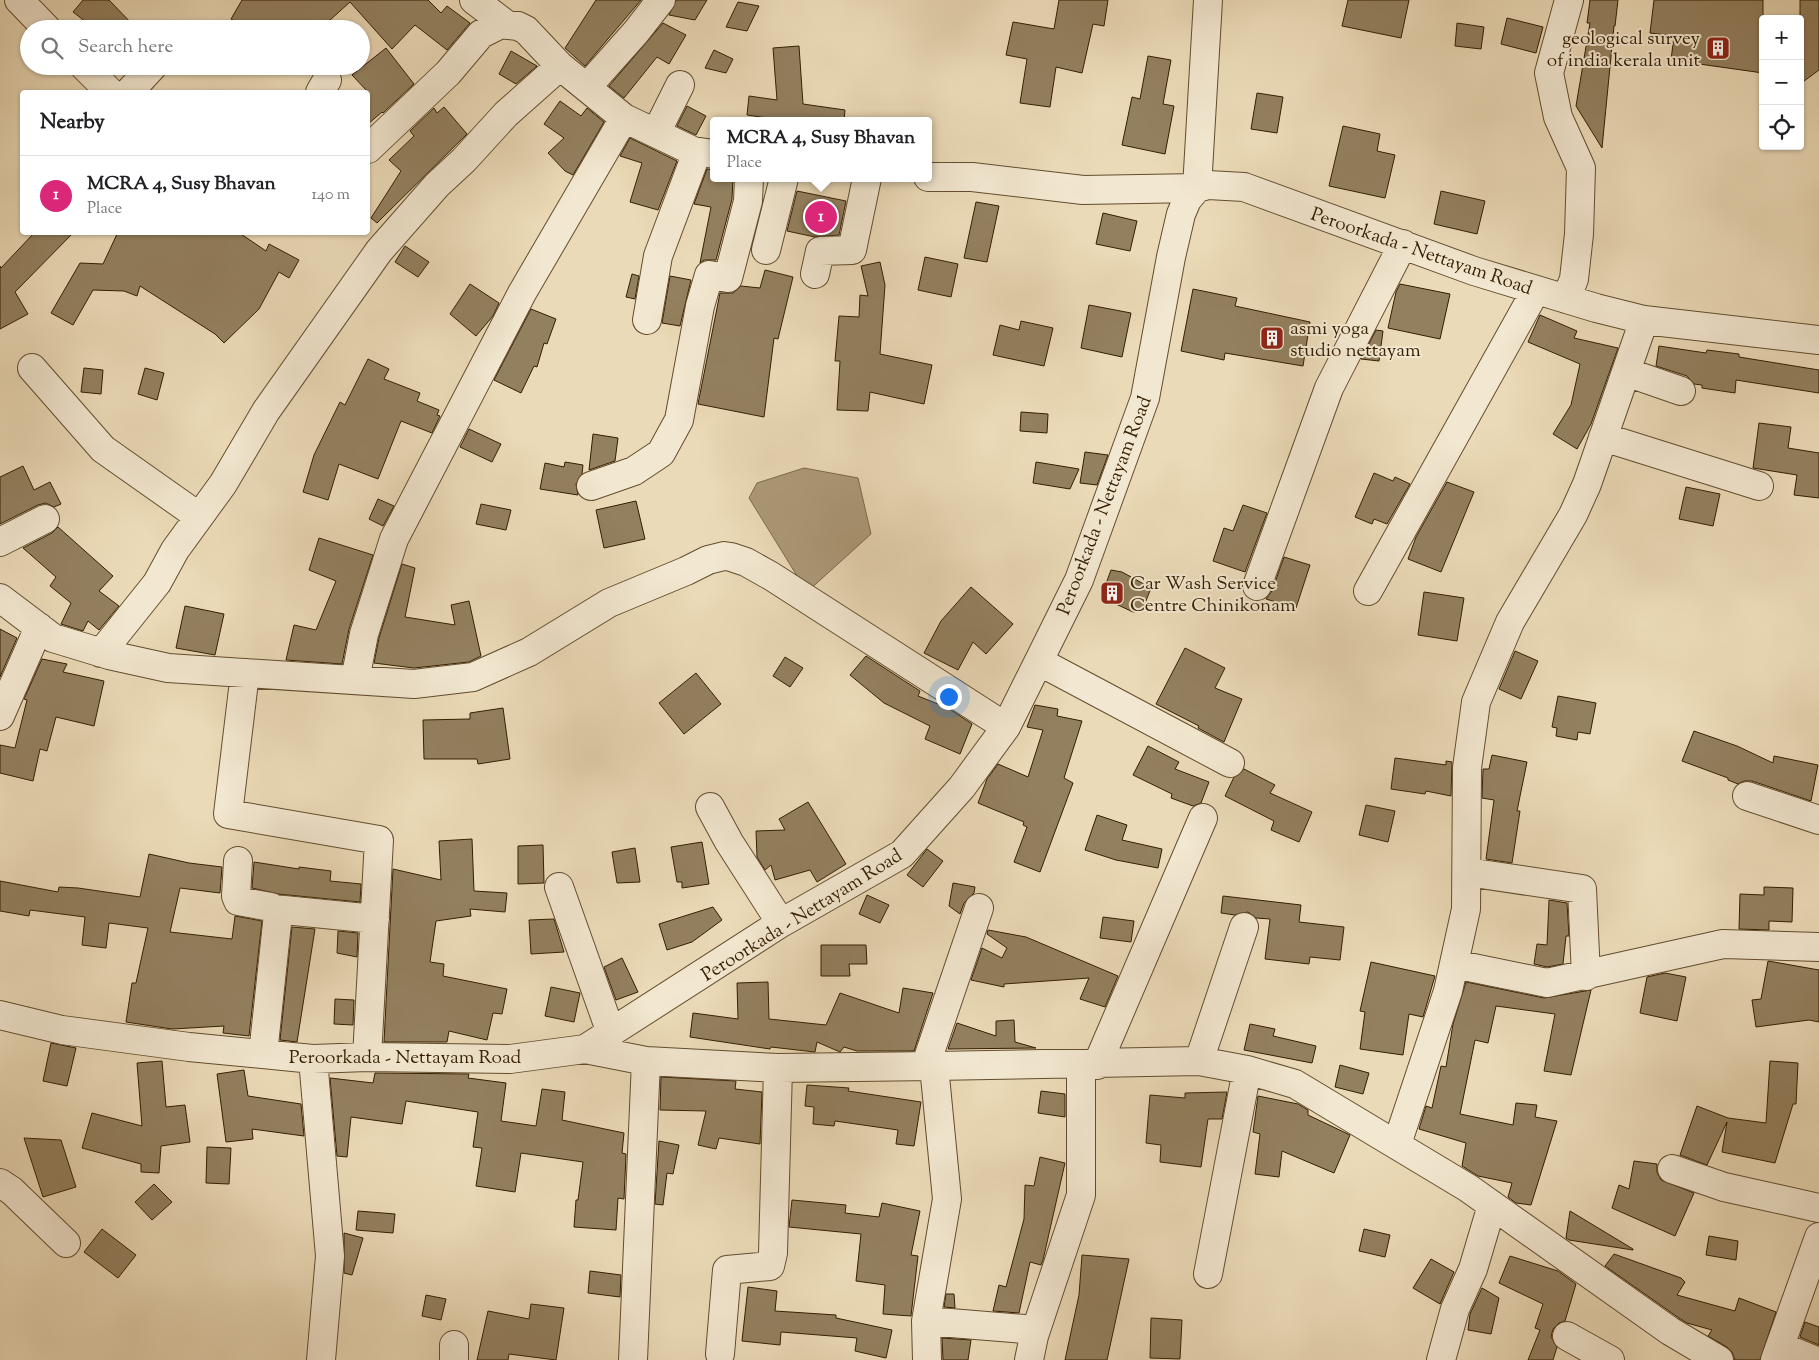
<!DOCTYPE html>
<html lang="en">
<head>
<meta charset="utf-8">
<style>
	:root { --surface:#fff; --page:#f2f2f2; --text:#202124; --muted:#757577; --line:#e0e0e0; --accent:#db2777 }
	body { margin:0; font-family:"Sorts Mill Goudy",serif; background:var(--page); color:var(--text) }
	.controls { position:absolute; right:15px; top:15px; display:grid; overflow:hidden; border-radius:5px; box-shadow:0 1px 4px #0004 }
	.controls button { width:45px; height:45px; display:grid; place-items:center; padding:0; border:0; border-bottom:1px solid var(--line); background:var(--surface); color:var(--text); font:25px sans-serif }
	.you { position:absolute; left:948px; top:696px; width:18px; height:18px; margin:-12px; border:4px solid #fff; border-radius:50%; background:#1a73e8; box-shadow:0 0 0 8px #1a73e833 }
	.badge { display:grid; place-items:center; width:32px; height:32px; border-radius:50%; background:var(--accent); color:#fff; font-size:16px; font-weight:700 }
	.pin { position:absolute; translate:-50% -50%; border:2px solid #fff; box-shadow:0 1px 5px #0006 }
	.popup { position:absolute; left:710px; top:117px; width:222px; height:65px; box-sizing:border-box; display:grid; place-content:center; border-radius:5px; background:var(--surface); filter:drop-shadow(0 1px 4px #0005); font-size:16px; white-space:nowrap; color:var(--muted) }
	.popup b { font-size:19px; color:var(--text) }
	.popup::after { content:''; position:absolute; left:50%; top:100%; margin-left:-10px; border:10px solid transparent; border-top-color:var(--surface) }
	.list { margin:0; padding:0; list-style:none }
	h2 { display:flex; justify-content:space-between; align-items:center; height:65px; margin:0; padding:0 20px; font-size:21px }
	h2 small { font-size:16px; font-weight:400; color:var(--muted) }
	.list li { display:grid; grid-template-columns:32px 1fr auto; gap:15px; align-items:center; box-sizing:border-box; height:80px; padding:0 20px; border-top:1px solid var(--line) }
	.list b { display:block; font-size:19px; white-space:nowrap }
	.list p { margin:0; font-size:16px; white-space:nowrap; color:var(--muted) }
	.list em { font-size:16px; font-style:normal; color:var(--muted) }
	.icon { flex:none; width:28px; height:28px; fill:none; stroke:currentColor; stroke-width:2; stroke-linecap:round; stroke-linejoin:round }
	.map { position:relative; flex:none; width:1819px; height:1360px; overflow:hidden }
	.search { position:absolute; background:var(--surface); box-shadow:0 1px 4px #0004; left:20px; top:20px; width:350px; height:55px; display:flex; align-items:center; gap:12px; box-sizing:border-box; padding:0 18px; border-radius:28px; color:var(--muted); font-size:19px }
	.panel { position:absolute; background:var(--surface); box-shadow:0 1px 4px #0004; left:20px; top:90px; width:350px; height:145px; border-radius:5px }
	.map>svg:first-child { display:block }
	.water { fill:#ad9a79; stroke:#7d6849 }
	.building { fill:#93805f; stroke:#341e00 }
	.lines { fill:none; stroke-linecap:round; stroke-linejoin:round }
	.minor-casing { stroke:#624d2e; stroke-width:30 }
	.minor { stroke:#f2e7d0; stroke-width:28 }
	.labels { text-anchor:middle; stroke-width:4; stroke-linejoin:round; paint-order:stroke }
	.poi-label { font-size:19px; fill:#341e00; stroke:#f2e7d0; text-anchor:start }
	.street-label { font-size:19px; fill:#341e00; stroke:#f2e7d0 }
</style>
</head>
<body>
<div class="map">
<svg width="1819" height="1360" viewBox="0 0 1819 1360">
	<rect width="100%" height="100%" fill="#ebdab7"/>
	<filter id="stains"><feTurbulence type="fractalNoise" baseFrequency=".004" numOctaves="4"/><feColorMatrix values="0 0 0 0 .2 0 0 0 0 .09 0 0 0 0 .02 0 0 0 .5 -.17"/></filter>
	<radialGradient id="worn" r=".72"><stop offset=".6" stop-color="#630" stop-opacity="0"/><stop offset="1" stop-color="#630" stop-opacity=".3"/></radialGradient>
	<!-- water -->
	<path class="water" d="M804,468L858,478L871,534L807,592L749,498L757,483Z"/>
	<!-- building -->
	<path class="building" d="M83,0H109L137,29H95L73,12Z
		M242,0H428L441,13L447,6L470,23L447,50L415,25L392,49L350,2L320,29H249L231,19Z
		M596,0H641L585,66L565,48Z
		M676,0H707L695,20L669,15Z
		M1059,0H1108L1104,26L1093,24L1082,73L1056,67L1050,107L1020,103L1027,59L1006,55L1013,22L1054,29Z
		M1348,0H1409L1401,38L1342,26Z
		M1590,0H1618L1615,26H1614L1602,148L1576,106L1590,23H1587Z
		M1654,0H1763V73L1671,60L1674,36L1650,33Z
		M1800,0H1819V70L1800,84Z
		M738,2L759,6L747,31L726,27Z
		M1507,18L1543,27L1536,53L1501,44Z
		M663,23L686,35L669,64L657,57L624,98L609,86Z
		M1457,23L1484,27L1481,49L1455,46Z
		M799,46L803,104L845,110L844,121H788L747,115L749,96L777,100L773,48Z
		M386,48L414,84L383,113L382,112L368,124V92L352,75Z
		M714,50L733,59L726,73L705,68Z
		M511,51L537,66L516,84L499,74Z
		M1148,56L1171,60L1163,104L1174,106L1165,154L1122,145L1132,97L1140,99Z
		M1257,93L1283,97L1277,133L1251,129Z
		M560,101L581,116L587,108L604,122L573,175L565,171L548,153L564,138L544,124Z
		M687,106L706,116L696,135L677,126Z
		M444,107L467,134L377,223L371,218L401,171L389,160L414,136L410,131L434,108L437,113Z
		M1343,126L1380,134L1377,151L1395,155L1385,198L1329,186Z
		M630,138L677,161L658,210L630,202L642,163L620,156Z
		M707,169L714,170V178H733L732,199L716,260H704L700,263L711,207L694,204Z
		M797,191L846,201L839,235L815,237L787,231Z
		M1441,191L1485,201L1477,234L1434,224Z
		M976,202L999,206L987,262L964,258Z
		M1103,213L1137,221L1130,251L1096,244Z
		M35,232H74L15,292L28,314L0,329V266L1,268Z
		M118,232H238L266,251L269,244L299,260L289,278L279,272L259,309L224,343L215,334L140,286L137,296L124,291L93,290L73,325L51,313L80,263L103,264Z
		M405,246L429,262L418,277L395,262Z
		M925,257L958,264L951,297L918,290Z
		M880,262L885,285L880,354L932,365L924,404L870,392L868,411L837,410L840,361H835L839,316L859,317L860,295L868,296L861,266Z
		M765,270L793,277L778,339L774,338L764,417L698,404L720,293H733L741,286L760,288Z
		M632,274L639,276L635,299L626,297Z
		M670,276L691,280L680,326L662,323Z
		M470,284L499,303L493,316L476,336L450,314Z
		M1400,284L1450,294L1440,339L1388,328L1396,292Z
		M1193,289L1237,298L1235,306L1310,322L1303,366L1225,353L1224,360L1181,351Z
		M1089,305L1131,313L1122,357L1081,348Z
		M531,309L556,319L547,344L544,343L537,367L534,366L521,393L494,380Z
		M1540,315L1577,331L1574,338L1618,348L1591,424L1577,449L1553,434L1571,405L1580,364L1528,342Z
		M1021,321L1053,328L1044,366L993,355L1000,325L1019,330Z
		M1376,330L1383,331L1379,361L1361,359Z
		M1659,346L1706,353L1707,350L1739,354V357L1819,370V393L1736,380L1735,393L1702,388V385L1694,384L1687,376L1656,366Z
		M368,359L389,369L384,379L420,393L417,401L439,410L437,415L440,416L432,433L401,421L378,479L339,464L328,500L303,492L314,455L340,402L345,405Z
		M84,368L103,370L101,394L81,392Z
		M145,368L164,373L157,400L138,394Z
		M1021,412L1048,414L1047,433L1020,431Z
		M1759,423L1791,427L1788,448L1819,453V498L1794,495L1797,475L1753,468Z
		M469,429L501,444L492,462L460,447Z
		M593,434L618,438L615,461L589,470Z
		M1085,452L1108,455L1097,485L1080,483Z
		M565,462L583,465L582,474L576,484L578,495L540,489L545,463L564,467Z
		M1036,462L1079,469L1070,489L1033,483Z
		M23,466L34,490L50,482L61,504L54,507L46,503L38,505L0,524V477Z
		M1374,473L1393,481L1395,477L1410,484L1387,524L1374,519L1372,524L1355,517Z
		M1447,482L1474,492L1441,572L1408,559L1416,537Z
		M1686,487L1720,494L1713,526L1679,519Z
		M378,499L394,506L383,526L369,519Z
		M636,501L645,539L604,548L596,510Z
		M481,504L511,510L506,530L476,524Z
		M1243,505L1267,513L1245,572L1213,561L1224,528L1233,531Z
		M58,527L113,576L99,591L119,606L99,630L88,621L83,631L61,624L71,603L50,586L56,577L23,548L52,533Z
		M319,538L373,555L349,629L342,664L286,660L294,625L316,630L336,581L309,570Z
		M1284,557L1310,565L1296,608L1266,599L1272,591Z
		M402,564L415,568L405,617L455,625L451,605L469,601L481,656L469,662L414,668L374,663L379,638Z
		M1111,570L1122,572L1151,588L1142,611L1133,612L1101,597Z
		M971,587L1013,624L986,654L973,642L958,670L924,653L941,621Z
		M1424,592L1464,598L1457,641L1418,635Z
		M185,606L224,614L215,655L176,648Z
		M0,629L17,638L0,677Z
		M1185,648L1225,668L1215,688L1242,699L1224,742L1198,728L1199,726L1156,704Z
		M1515,651L1538,661L1521,699L1499,689Z
		M866,656L920,691L918,696L948,708L972,724L960,754L925,739L930,726L884,703L850,675Z
		M785,657L803,668L790,687L773,676Z
		M42,659L67,664L63,672L104,681L94,726L56,717L47,751L40,749L33,781L0,773V745L15,748L27,700L24,699Z
		M696,673L721,704L684,734L659,703Z
		M1558,696L1596,703L1590,734L1578,732L1577,740L1556,736L1557,728L1552,727Z
		M1035,705L1058,709L1057,716L1082,721L1064,778L1073,783L1040,872L1014,862L1027,827L1023,825L1024,822L978,803L987,779L998,764L1028,777L1043,730L1027,727Z
		M503,708L510,759L478,764L477,759H424L423,720L470,719V713Z
		M1694,731L1737,746L1773,763L1774,756L1818,765L1811,801L1752,781H1744L1738,784L1728,780V778L1682,761Z
		M1148,746L1179,762L1175,769L1209,782L1201,803L1193,806L1171,798L1172,794L1133,775Z
		M1492,755L1527,762L1517,811H1520L1512,863L1486,859L1494,800L1482,798L1483,769H1489Z
		M1395,758L1446,765V761L1452,762L1451,796L1426,791L1425,794L1391,789Z
		M1244,769L1275,785L1270,793L1312,812L1299,842L1271,830L1274,821L1225,796L1234,777Z
		M808,802L846,864L817,882L810,870L775,880L771,865L765,870L757,857L756,831L785,830L779,819Z
		M1366,805L1395,811L1388,842L1359,835Z
		M1097,815L1127,825L1122,840L1162,849L1158,868L1116,860L1085,850Z
		M472,839L474,891L507,893L505,912L470,909L471,916L436,921L430,962L444,964L443,976L507,989L502,1014L493,1013L487,1040L449,1031L447,1042H384L393,869L441,880L439,841Z
		M702,842L709,884L682,888V882H677L671,847Z
		M543,845L544,883L518,884V846Z
		M635,848L640,882L617,883L612,852Z
		M927,849L943,861L923,887L907,875Z
		M149,854L189,863L222,867L220,893L180,888L170,932L232,939L235,916L262,921L249,1036L223,1033L224,1026L172,1029L126,1022L132,983H136L148,928L109,923L106,948L82,945L85,917L30,910L29,916L0,911V881L58,892L59,887L78,888L140,897Z
		M254,862L299,869V867L331,871L330,881L361,884L360,902L278,894L252,888Z
		M953,883L975,887L974,893L964,903L960,914L949,906Z
		M1764,887L1793,888L1792,922L1769,921V930L1739,929L1740,894L1764,895Z
		M867,895L889,905L880,923L859,914Z
		M1223,896L1301,905L1299,922L1344,927L1340,960L1310,957L1309,964L1265,959L1270,919L1256,918L1248,912L1235,915L1221,913Z
		M1549,900L1567,903L1569,936H1566L1563,964L1547,967L1534,964L1537,944L1547,945Z
		M713,907L722,920L692,942L667,950L659,924Z
		M1103,917L1134,921L1131,942L1100,938Z
		M554,919L564,952L531,954L529,920Z
		M292,927L315,929L297,1042L280,1040Z
		M988,930L1026,937L1118,976L1105,1007L1080,999L1089,978L1004,984V987L971,980L982,948L1002,958L1007,948L987,934Z
		M338,931L358,933L357,957L337,953Z
		M821,945H866L867,964H849L850,976H821Z
		M622,958L638,992L616,1000L604,967Z
		M1768,961L1819,970V1022L1809,1020L1756,1027L1752,1000L1761,999Z
		M1371,962L1435,976L1423,1017L1409,1014L1403,1055L1360,1049L1365,1012L1360,1011Z
		M1665,973L1686,977L1677,1021L1640,1013L1647,977Z
		M768,982L769,1019L826,1025L840,993L899,1013L903,988L933,993L914,1051H857L844,1047L840,1052L817,1042L815,1052L771,1047L770,1049L690,1037L693,1013L738,1019L737,983Z
		M1466,982L1544,998L1591,990L1571,1075L1544,1071L1555,1014L1496,1006L1488,1043L1475,1040L1460,1114L1513,1125L1516,1103L1537,1105L1535,1117L1557,1121L1531,1205L1516,1203L1508,1197L1512,1183L1478,1176L1462,1166L1466,1143L1419,1129L1426,1106L1432,1108L1441,1066L1446,1067L1453,1024Z
		M551,987L580,993L574,1022L545,1016Z
		M335,999L354,1000L353,1025L334,1024Z
		M1014,1020L1015,1042L1036,1048L948,1049L957,1023L996,1036V1021Z
		M1250,1024L1275,1029L1273,1036L1316,1046L1312,1063L1244,1050Z
		M51,1043L76,1048L67,1086L43,1081Z
		M162,1061L166,1107L185,1105L190,1142L161,1146L159,1173L141,1172V1164L82,1148L92,1113L142,1126L137,1063Z
		M1770,1061L1798,1063L1796,1104H1793L1775,1163L1722,1152L1727,1122L1707,1165L1680,1155L1697,1106L1728,1118L1766,1123Z
		M1340,1065L1369,1073L1363,1094L1335,1087Z
		M244,1070L248,1096L301,1104L304,1136L252,1129L253,1139L226,1142L217,1074Z
		M375,1073L469,1074L468,1078L506,1083L501,1121L536,1126L542,1089L565,1092L562,1120L624,1133L622,1153L626,1154L624,1199L618,1198L616,1230L574,1227L576,1200H578L583,1162L521,1153L515,1192L476,1186L482,1148L473,1147L478,1112L406,1101L402,1124L351,1117L347,1157L337,1156L330,1078L373,1083Z
		M661,1077L736,1081L735,1089L762,1092L760,1144L719,1138L716,1149L698,1145L706,1111L660,1110Z
		M807,1085L849,1088L848,1091L921,1102L914,1146L896,1144L898,1130L835,1121L834,1126L813,1124L814,1107L805,1106Z
		M1041,1091L1065,1094V1117L1038,1113Z
		M1227,1092L1222,1119H1208L1201,1167L1160,1162L1161,1145L1146,1143L1150,1095L1185,1098V1093Z
		M1258,1096L1298,1104L1308,1110V1115L1350,1135L1334,1173L1282,1151L1279,1177L1255,1174L1260,1134L1253,1132Z
		M24,1138L61,1140L76,1187L43,1197Z
		M659,1141L679,1145L673,1174L667,1173L663,1205L655,1204Z
		M207,1147L231,1148L229,1184L206,1183Z
		M1040,1157L1065,1163L1043,1260L1041,1265L1030,1262L1019,1313L993,1311L999,1285L1006,1287L1024,1219L1025,1185L1034,1186Z
		M1634,1161L1657,1164V1172L1661,1180L1694,1193L1675,1236L1612,1208L1619,1185L1629,1189Z
		M154,1184L172,1202L152,1220L135,1202Z
		M792,1200L846,1205L845,1213L879,1217L882,1203L920,1211L911,1255L918,1256L911,1316L883,1314L885,1285L856,1281L861,1234L789,1227Z
		M358,1211L395,1214L393,1233L356,1230Z
		M1570,1211L1633,1249V1250L1569,1240L1566,1238Z
		M102,1229L136,1255L118,1278L84,1252Z
		M1364,1229L1390,1235L1385,1257L1359,1251Z
		M344,1233L363,1238L352,1275L344,1273Z
		M1709,1236L1738,1241L1736,1260L1706,1255Z
		M1614,1254L1681,1278L1685,1282L1677,1295L1735,1311L1739,1298L1776,1312L1760,1360H1735L1732,1352L1727,1347L1708,1336L1712,1330L1687,1323L1679,1318L1605,1266Z
		M1082,1255L1129,1259L1107,1360H1065L1079,1295Z
		M1510,1256L1558,1271L1576,1284L1565,1321L1559,1323L1553,1329L1551,1337L1557,1347L1553,1360H1528L1540,1330L1535,1328L1543,1304L1499,1283Z
		M1431,1259L1454,1272L1440,1304L1413,1288Z
		M590,1271L621,1275L620,1297L588,1293Z
		M748,1287L777,1291L775,1311L836,1315V1318L892,1330L886,1358L855,1351L857,1338L781,1332L780,1345L742,1341Z
		M1482,1288L1499,1298L1491,1334L1468,1330L1470,1314Z
		M946,1294H954L955,1308L944,1307Z
		M426,1295L446,1299L441,1320L422,1316Z
		M531,1304L564,1308L556,1360L509,1354L508,1360H477L488,1311L529,1319Z
		M1151,1318L1182,1320L1180,1359L1150,1358Z
		M1805,1322L1819,1327V1345L1800,1337Z
		M942,1338L971,1340L968,1360H943Z"/>
	<g class="lines">
		<!-- minor casing -->
		<g class="minor-casing">
			<path id="minor" d="M19,0L47,29
				M474,0L507,25
				M84,66L110,92
				M587,87L636,32L661,0
				M129,92L153,66
				M320,92L327,80
				M656,133L680,85
				M368,149L448,73L481,34L501,24L518,26L526,30L560,66L624,118L693,151L714,154
				M928,177H972L1083,190L1197,188L1208,0
				M766,250L784,178
				M815,274L820,251L852,250L867,178
				M1566,299L1574,279L1579,234L1581,168L1558,117L1549,73L1569,0
				M647,320L658,256L697,152
				M32,368L103,449L198,516
				M1626,372L1681,391
				M1603,437L1759,486
				M591,486L634,471L661,453L679,420L700,306L709,275L728,278L748,201L749,178
				M0,542L45,519
				M1257,586L1329,388L1403,244
				M1368,591L1536,290
				M0,598L53,638L109,655L168,668L414,684L473,677L529,652L609,603L686,571L708,560L724,556L731,557L746,562L771,576L1006,727
				M101,653L157,583L175,550L223,484L266,411L379,251L437,185L464,160L506,114L560,66
				M1040,662L1230,763
				M245,673L228,814L379,840L367,1057
				M355,680L364,634L394,539L522,293L624,118
				M0,716L39,627
				M1747,796L1819,820
				M710,807L729,842L781,923
				M238,861L236,896L238,901L271,907L278,914L263,1054
				M1467,872L1582,889L1586,976
				M559,887L611,1033
				M274,909L375,919
				M1454,964L1547,983L1723,944L1819,947
				M0,1015L62,1030L189,1047L313,1059L367,1057L510,1059L585,1049L781,923L902,854L962,787L1006,727L1079,580L1145,398L1171,257L1181,214L1187,200L1197,188L1208,185L1244,187L1474,271L1596,308L1644,320L1819,340
				M585,1049L646,1061L633,1360
				M313,1059L330,1256L321,1360
				M646,1061L778,1068L934,1066L947,1199L926,1321L927,1360
				M1199,1061L1244,927
				M1097,1065L1203,818
				M934,1066L1199,1061L1247,1070L1295,1084L1468,1188L1670,1331L1719,1360
				M925,1067L979,908
				M1397,1144L1448,991L1466,909L1467,768L1476,702L1510,622L1573,515L1587,484L1644,320
				M1672,1169L1724,1187L1819,1208
				M0,1183L12,1191L66,1243
				M1208,1274L1247,1070
				M926,1321L1036,1330
				M1567,1336L1610,1360
				M1780,1346L1814,1360
				M720,1354L727,1270L770,1266L773,1253L778,1068
				M454,1360V1345
				M1029,1360L1034,1336L1081,1195V1065
				M1441,1360L1455,1309L1473,1269L1492,1205
				M1775,1360L1819,1237"/>
		</g>
		<!-- minor -->
		<use href="#minor" class="minor"/>
	</g>
	<!-- icons -->
	<defs>
		<g id="building-square" transform="scale(1.25)"><rect x="-9" y="-9" width="18" height="18" rx="4" fill="#8f2418" stroke="#f2e7d0"/><path d="M-4-6H4V6H1V3H-1V6H-4ZM-2.5-4.3h1.7v1.8h-1.7ZM.8-4.3h1.7v1.8H.8ZM-2.5-1h1.7V.8h-1.7ZM.8-1h1.7V.8H.8Z" fill="#fff"/></g>
	</defs>
	<g fill-rule="evenodd">
		<use href="#building-square" x="1718" y="48"/>
		<use href="#building-square" x="1272" y="338"/>
		<use href="#building-square" x="1112" y="593"/>
	</g>
	<g class="labels">
		<!-- poi labels -->
		<g class="poi-label">
			<text x="1700" y="44" text-anchor="end">geological survey<tspan x="1700" dy="22">of india kerala unit</tspan></text>
			<text x="1290" y="334">asmi yoga<tspan x="1290" dy="22">studio nettayam</tspan></text>
			<text x="1130" y="589">Car Wash Service<tspan x="1130" dy="22">Centre Chinikonam</tspan></text>
		</g>
		<!-- street labels -->
		<g class="street-label">
			<text transform="translate(1422 250) rotate(19)" y="7">Peroorkada - Nettayam Road</text>
			<text transform="translate(1103 505) rotate(-69)" y="7">Peroorkada - Nettayam Road</text>
			<text transform="translate(801 914) rotate(-32)" y="7">Peroorkada - Nettayam Road</text>
			<text x="405" y="1063">Peroorkada - Nettayam Road</text>
		</g>
	</g>
	<rect width="100%" height="100%" filter="url(#stains)"/>
	<rect width="100%" height="100%" fill="url(#worn)"/>
</svg>
<div class="controls">
<button>+</button>
<button>−</button>
<button><svg class="icon" aria-label="locate" viewBox="0 0 24 24"><circle cx="12" cy="12" r="6"/><path d="M12 2v4M12 18v4M2 12h4M18 12h4"/></svg></button>
</div>
<div class="you"></div>
<div class="pin badge" style="left:821px;top:217px">1</div>
<div class="popup"><b>MCRA 4, Susy Bhavan</b>Place</div>
<div class="search"><svg class="icon" aria-label="search" viewBox="0 0 24 24"><circle cx="10" cy="10" r="6"/><path d="M15 15l6 6"/></svg>Search here</div>
<section class="panel">
<h2>Nearby<small></small></h2>
<ul class="list">
<li><span class="badge">1</span><div><b>MCRA 4, Susy Bhavan</b><p>Place</p></div><em>140 m</em></li>
</ul>
</section>
</div>
</body>
</html>
